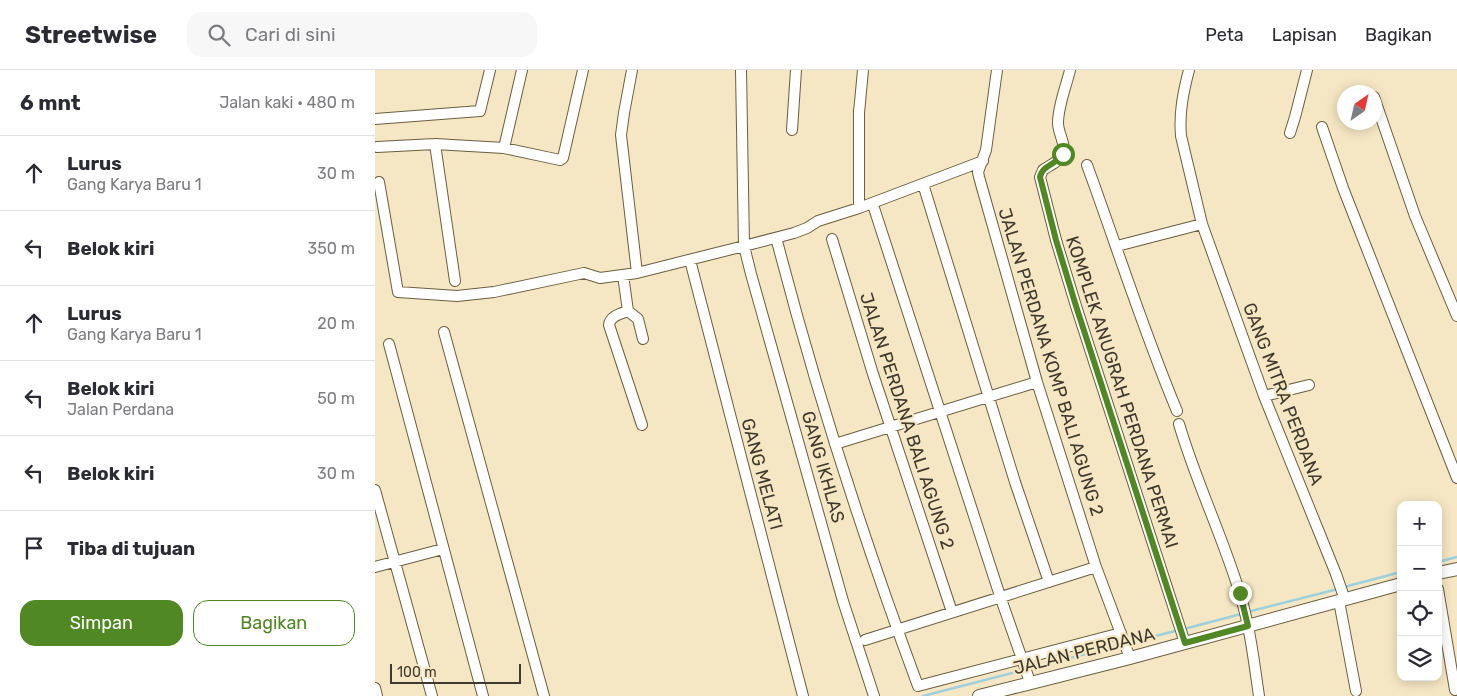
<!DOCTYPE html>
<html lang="id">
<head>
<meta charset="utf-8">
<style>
	:root { --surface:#fff; --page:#f7f7f7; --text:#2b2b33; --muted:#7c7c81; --line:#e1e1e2; --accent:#508823 }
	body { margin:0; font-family:Rubik,sans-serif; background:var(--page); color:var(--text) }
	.controls { position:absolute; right:15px; bottom:15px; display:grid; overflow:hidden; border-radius:10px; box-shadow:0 2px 12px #0003 }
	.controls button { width:45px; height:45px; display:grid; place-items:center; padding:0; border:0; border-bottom:1px solid var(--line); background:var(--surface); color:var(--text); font:25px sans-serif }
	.compass { position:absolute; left:962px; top:15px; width:45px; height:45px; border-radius:50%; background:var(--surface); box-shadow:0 2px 12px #0003; rotate:34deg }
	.scale { position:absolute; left:15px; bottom:12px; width:131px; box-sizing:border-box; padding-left:5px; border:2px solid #403a2c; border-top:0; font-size:14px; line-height:18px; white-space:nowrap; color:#403a2c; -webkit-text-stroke:4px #f6e7c4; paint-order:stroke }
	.stop { position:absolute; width:15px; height:15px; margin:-11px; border:4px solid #508823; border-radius:50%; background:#fff }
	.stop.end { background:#508823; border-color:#fff; box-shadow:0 1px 5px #0008 }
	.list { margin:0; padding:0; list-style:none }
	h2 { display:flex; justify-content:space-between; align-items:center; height:65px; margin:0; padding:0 20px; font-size:21px }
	h2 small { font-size:16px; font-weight:400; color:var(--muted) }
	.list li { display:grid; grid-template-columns:32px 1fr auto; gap:15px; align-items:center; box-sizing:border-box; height:75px; padding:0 20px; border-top:1px solid var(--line) }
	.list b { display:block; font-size:19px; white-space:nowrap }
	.list p { margin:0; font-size:16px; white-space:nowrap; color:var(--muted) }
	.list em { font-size:16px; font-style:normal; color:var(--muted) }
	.actions { display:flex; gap:10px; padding:15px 20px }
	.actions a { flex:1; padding:11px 0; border:1px solid var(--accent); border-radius:15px; text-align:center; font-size:18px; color:var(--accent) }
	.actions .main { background:var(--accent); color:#fff }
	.icon { flex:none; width:28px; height:28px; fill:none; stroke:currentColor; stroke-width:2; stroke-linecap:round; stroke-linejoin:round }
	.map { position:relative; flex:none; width:1082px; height:626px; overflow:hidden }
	header { display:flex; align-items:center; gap:30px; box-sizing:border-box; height:70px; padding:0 25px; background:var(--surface); border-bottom:1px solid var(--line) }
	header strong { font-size:24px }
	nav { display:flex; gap:28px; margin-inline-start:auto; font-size:18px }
	.search { width:350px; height:45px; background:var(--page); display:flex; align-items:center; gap:12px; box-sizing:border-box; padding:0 18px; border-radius:15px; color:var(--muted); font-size:19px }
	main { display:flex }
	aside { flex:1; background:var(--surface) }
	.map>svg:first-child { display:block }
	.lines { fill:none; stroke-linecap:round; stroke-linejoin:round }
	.stream { stroke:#9cd0dc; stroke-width:2.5 }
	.minor-casing { stroke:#6a5e3e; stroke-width:12 }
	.tertiary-casing { stroke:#6a5e3e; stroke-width:14 }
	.minor { stroke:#fff; stroke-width:10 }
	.tertiary { stroke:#fff; stroke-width:12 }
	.route { stroke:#508823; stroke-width:6 }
	.labels { text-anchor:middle; stroke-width:4.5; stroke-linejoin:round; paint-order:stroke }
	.street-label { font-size:18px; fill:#403a2c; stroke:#f6e7c4 }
</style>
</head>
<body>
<header>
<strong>Streetwise</strong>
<div class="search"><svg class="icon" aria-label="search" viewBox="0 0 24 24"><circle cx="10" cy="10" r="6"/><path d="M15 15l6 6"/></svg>Cari di sini</div>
<nav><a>Peta</a><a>Lapisan</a><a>Bagikan</a></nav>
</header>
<main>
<aside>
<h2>6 mnt<small>Jalan kaki · 480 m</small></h2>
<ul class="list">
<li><svg class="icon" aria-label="ahead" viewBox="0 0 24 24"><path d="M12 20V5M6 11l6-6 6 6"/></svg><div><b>Lurus</b><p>Gang Karya Baru 1</p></div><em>30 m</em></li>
<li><svg class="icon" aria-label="left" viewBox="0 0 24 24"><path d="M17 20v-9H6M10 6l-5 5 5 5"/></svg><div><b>Belok kiri</b></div><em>350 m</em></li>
<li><svg class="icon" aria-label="ahead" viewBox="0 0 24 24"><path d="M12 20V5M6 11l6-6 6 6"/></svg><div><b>Lurus</b><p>Gang Karya Baru 1</p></div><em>20 m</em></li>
<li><svg class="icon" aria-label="left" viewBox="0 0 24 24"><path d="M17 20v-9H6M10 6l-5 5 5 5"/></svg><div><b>Belok kiri</b><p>Jalan Perdana</p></div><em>50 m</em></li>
<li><svg class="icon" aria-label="left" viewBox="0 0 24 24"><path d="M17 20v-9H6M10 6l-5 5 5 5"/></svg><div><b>Belok kiri</b></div><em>30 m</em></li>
<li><svg class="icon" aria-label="arrive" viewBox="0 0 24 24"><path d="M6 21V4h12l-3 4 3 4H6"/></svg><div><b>Tiba di tujuan</b></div></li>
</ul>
<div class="actions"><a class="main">Simpan</a><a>Bagikan</a></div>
</aside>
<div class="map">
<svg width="1082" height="626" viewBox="0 0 1082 626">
	<rect width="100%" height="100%" fill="#f6e7c4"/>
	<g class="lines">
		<!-- stream -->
		<path class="stream" d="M1063,492L1082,487
			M969,517L1026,502
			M872,542L963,519
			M809,559L866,544
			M753,573L804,560
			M654,599L748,574
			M548,626L649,600"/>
		<!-- minor casing -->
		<g class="minor-casing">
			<path id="minor" d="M257,0L249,43L246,65L262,203
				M622,0L611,80L603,102L604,107L662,312L721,497L755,588
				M695,0C691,17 683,36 683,53C683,63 691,74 688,83C686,91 675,95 668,100L665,107L681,170L701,236L810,573
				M814,0C808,23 804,43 806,66L827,154L889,326L961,504L970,530
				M999,27L1040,146L1082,246
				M484,43L488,0
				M0,49L105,41L115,0
				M947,57L968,118L1082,408
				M417,60L421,0
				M915,63L920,47L932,0
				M60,74L80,211
				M2,77L60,74L129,78L185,90L188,88L208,0
				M129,78L147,0
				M712,95C742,177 768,260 802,341
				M4,112L23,222L82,226L119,222L209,203L225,208L262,203L369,176L366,0
				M548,114L640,412L674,512
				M484,138V40
				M499,138L625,526L655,612
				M457,169L498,304L577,542
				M402,171C441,322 489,470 543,616L746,563
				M742,176L827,154
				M315,190L428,626
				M248,205L253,241L263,249L268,269
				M253,241C245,244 235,246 234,255L267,355
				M69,262L169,626
				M14,274L108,626
				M889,326L934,315
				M804,354C821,412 848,467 865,524C875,557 879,592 884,626
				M460,374L662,312
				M0,420L57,626
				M0,497L68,479
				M1063,519L1080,620
				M964,531L981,621
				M490,570L721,497
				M0,618L2,626
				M499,626L468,531L376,204L369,176L419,163L432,158L443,151L484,138L608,91"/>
		</g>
		<!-- tertiary casing -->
		<g class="tertiary-casing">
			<path id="tertiary" d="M1063,503L1082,499
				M604,626L755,588L1026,514"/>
		</g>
		<!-- minor -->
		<use href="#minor" class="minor"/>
		<!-- tertiary -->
		<use href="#tertiary" class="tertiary"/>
	</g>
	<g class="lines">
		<!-- route -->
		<path class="route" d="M688,84C683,94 667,95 665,107L681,170L701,236L810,573L873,556L865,523"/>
	</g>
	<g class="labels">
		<!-- street labels -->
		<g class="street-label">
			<text transform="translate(676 292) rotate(73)" y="6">JALAN PERDANA KOMP BALI AGUNG 2</text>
			<text transform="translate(747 322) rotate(72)" y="6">KOMPLEK ANUGRAH PERDANA PERMAI</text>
			<text transform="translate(908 324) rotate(69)" y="6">GANG MITRA PERDANA</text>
			<text transform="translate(532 351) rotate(72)" y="6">JALAN PERDANA BALI AGUNG 2</text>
			<text transform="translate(448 397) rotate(74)" y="6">GANG IKHLAS</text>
			<text transform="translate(387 404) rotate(75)" y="6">GANG MELATI</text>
			<text transform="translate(709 581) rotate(-14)" y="6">JALAN PERDANA</text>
		</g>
	</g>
</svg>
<div class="controls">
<button>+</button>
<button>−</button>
<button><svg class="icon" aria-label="locate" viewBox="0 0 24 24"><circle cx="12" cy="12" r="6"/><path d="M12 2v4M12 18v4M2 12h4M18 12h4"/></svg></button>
<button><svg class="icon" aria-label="layers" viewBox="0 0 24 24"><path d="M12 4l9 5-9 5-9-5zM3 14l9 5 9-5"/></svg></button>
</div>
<svg class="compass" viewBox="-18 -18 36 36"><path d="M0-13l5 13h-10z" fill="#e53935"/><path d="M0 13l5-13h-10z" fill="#7c7c81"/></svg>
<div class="scale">100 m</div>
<div class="stop" style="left:688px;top:84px"></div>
<div class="stop end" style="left:865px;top:523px"></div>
</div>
</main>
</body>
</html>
